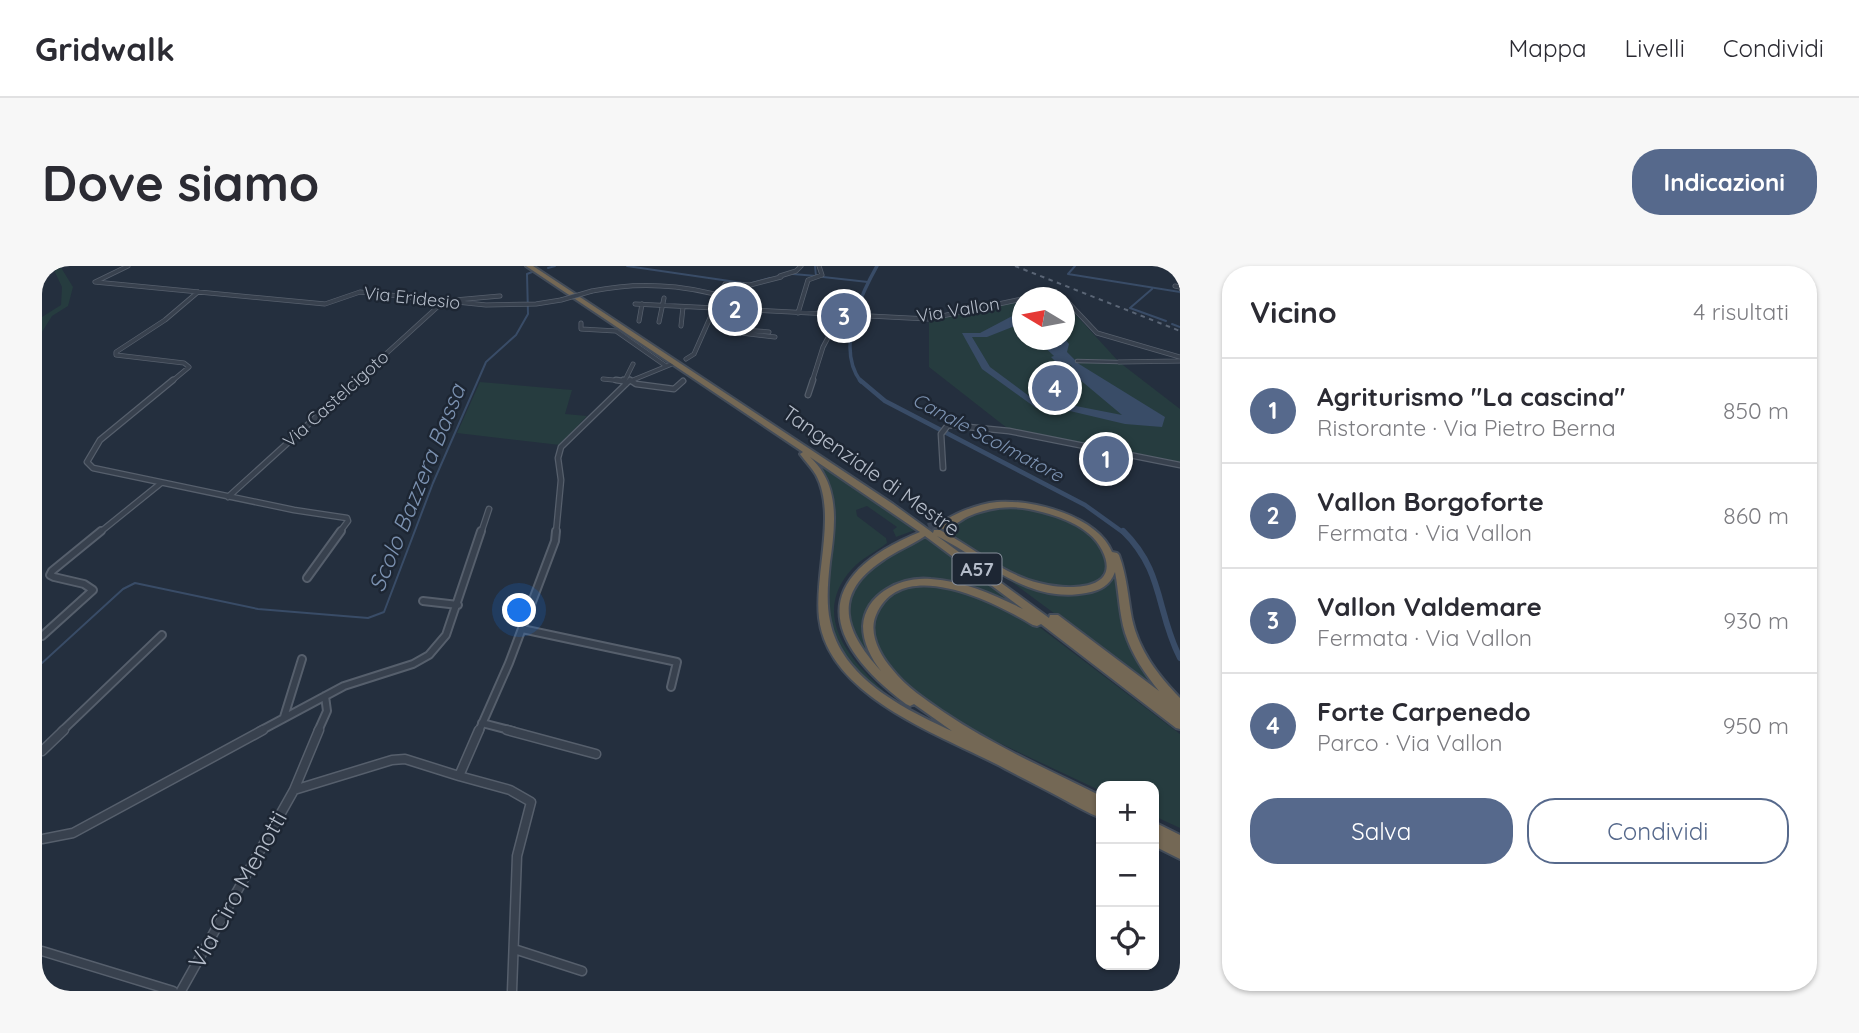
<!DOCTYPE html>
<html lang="it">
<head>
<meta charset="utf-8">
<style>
	:root { --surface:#fff; --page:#f7f7f7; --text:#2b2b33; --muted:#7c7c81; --line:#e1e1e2; --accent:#56698c }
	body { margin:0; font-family:Quicksand,sans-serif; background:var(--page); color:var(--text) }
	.controls { position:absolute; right:21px; bottom:21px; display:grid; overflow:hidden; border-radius:14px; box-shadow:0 2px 5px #0004 }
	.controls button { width:63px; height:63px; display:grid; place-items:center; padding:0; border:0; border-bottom:2px solid var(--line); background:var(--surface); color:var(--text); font:35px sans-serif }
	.compass { position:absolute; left:970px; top:21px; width:63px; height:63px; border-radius:50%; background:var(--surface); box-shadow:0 2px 5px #0004; rotate:280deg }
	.you { position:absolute; left:478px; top:345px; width:24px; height:24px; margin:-18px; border:5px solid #fff; border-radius:50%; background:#1a73e8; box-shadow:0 0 0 10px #1a73e833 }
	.badge { display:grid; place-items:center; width:46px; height:46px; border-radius:50%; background:var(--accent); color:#fff; font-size:23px; font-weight:700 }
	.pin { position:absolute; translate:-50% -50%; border:4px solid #fff; box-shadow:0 2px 7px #0006 }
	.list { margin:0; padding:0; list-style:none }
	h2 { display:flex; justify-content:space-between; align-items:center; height:91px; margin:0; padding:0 28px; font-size:30px }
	h2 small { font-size:23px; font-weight:400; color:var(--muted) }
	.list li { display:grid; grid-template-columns:46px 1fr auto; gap:21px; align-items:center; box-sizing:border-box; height:105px; padding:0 28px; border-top:2px solid var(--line) }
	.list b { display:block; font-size:26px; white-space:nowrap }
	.list p { margin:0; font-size:23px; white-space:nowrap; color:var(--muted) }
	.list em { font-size:23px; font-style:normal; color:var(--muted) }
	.actions { display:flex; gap:14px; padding:21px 28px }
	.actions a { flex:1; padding:16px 0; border:2px solid var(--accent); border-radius:28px; text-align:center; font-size:24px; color:var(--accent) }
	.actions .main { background:var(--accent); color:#fff }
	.icon { flex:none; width:38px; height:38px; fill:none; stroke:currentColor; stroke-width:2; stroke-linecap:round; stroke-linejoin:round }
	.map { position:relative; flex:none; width:1138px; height:725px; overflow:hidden; border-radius:28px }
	header { display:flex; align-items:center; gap:42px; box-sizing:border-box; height:98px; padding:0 35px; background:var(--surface); border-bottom:2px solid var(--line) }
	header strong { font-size:33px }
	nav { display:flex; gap:38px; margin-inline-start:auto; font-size:24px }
	.intro { display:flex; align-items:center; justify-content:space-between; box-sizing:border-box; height:168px; padding:0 42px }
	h1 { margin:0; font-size:49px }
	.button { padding:18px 32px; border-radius:28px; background:var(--accent); color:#fff; font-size:24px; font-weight:700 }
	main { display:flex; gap:42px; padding:0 42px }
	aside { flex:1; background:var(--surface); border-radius:28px; box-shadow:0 2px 5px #0004 }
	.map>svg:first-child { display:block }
	.green { fill:#263c3f }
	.water { fill:#394c67 }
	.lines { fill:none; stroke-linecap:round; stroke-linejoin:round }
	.stream { stroke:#394c67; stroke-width:2 }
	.canal-far2 { stroke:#394c67; stroke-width:3.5 }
	.canal-far1 { stroke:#394c67; stroke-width:4.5 }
	.canal { stroke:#394c67; stroke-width:6 }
	.motorway-tunnel { stroke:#3a4453; stroke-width:8; stroke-dasharray:8 4.5; stroke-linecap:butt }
	.pedestrian-casing { stroke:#565f6c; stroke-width:4.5 }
	.minor-far3-casing { stroke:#565f6c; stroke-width:5 }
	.minor-far2-casing { stroke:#565f6c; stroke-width:7 }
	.minor-far1-casing { stroke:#565f6c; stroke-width:10 }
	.minor-casing { stroke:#565f6c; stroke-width:11 }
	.motorway-casing { stroke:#434c59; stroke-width:4 }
	.pedestrian { stroke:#38414e; stroke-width:2.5 }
	.minor-far3 { stroke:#38414e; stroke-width:3.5 }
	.minor-far2 { stroke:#38414e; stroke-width:4.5 }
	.minor-far1 { stroke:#38414e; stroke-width:6 }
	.minor { stroke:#38414e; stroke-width:8 }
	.motorway { fill:#746855; fill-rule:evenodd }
	.rail { stroke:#5a6575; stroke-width:2; stroke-dasharray:4.5 4.5; stroke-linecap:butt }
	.minor-bridge-casing { stroke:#565f6c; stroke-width:5; stroke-linecap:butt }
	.minor-bridge { stroke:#38414e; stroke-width:3.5 }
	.labels { text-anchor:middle; stroke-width:5; stroke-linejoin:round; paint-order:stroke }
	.far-street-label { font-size:18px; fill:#b4bcc9; stroke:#1d2633 }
	.far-water-label { font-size:19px; font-style:italic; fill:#7c92b1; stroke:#1d2633 }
	.shield { fill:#1d2633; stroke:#878f9c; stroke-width:2 }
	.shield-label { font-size:19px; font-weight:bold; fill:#b4bcc9 }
	.street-label { font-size:21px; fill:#b4bcc9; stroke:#1d2633 }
	.water-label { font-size:23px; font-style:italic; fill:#7c92b1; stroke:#1d2633 }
	.near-street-label { font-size:24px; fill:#b4bcc9; stroke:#1d2633 }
</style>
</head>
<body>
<header>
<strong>Gridwalk</strong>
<nav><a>Mappa</a><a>Livelli</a><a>Condividi</a></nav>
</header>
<div class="intro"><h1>Dove siamo</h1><a class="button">Indicazioni</a></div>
<main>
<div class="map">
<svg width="1138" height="725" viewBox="0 0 1138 725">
	<rect width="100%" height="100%" fill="#242f3e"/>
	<!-- green -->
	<path class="green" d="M10,0H18L31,21L26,40L10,50L0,66V51L19,39L20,21Z
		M980,34V74H1022L1023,37L1077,96L1138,143V197L965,162L887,101V55Z
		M438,116L530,124L523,148L545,150L518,179L415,167Z
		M771,191L873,264L854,271L851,264L855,261L825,240L814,244L815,250L844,272L845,277C834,286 820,292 810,303C769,348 806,392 841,424L840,427L826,417L805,396L790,371L783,346L790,257L779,204Z
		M970,235C1013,237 1062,259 1076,302C1082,330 1080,359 1093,385C1101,402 1116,415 1125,431L970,316L972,314C994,323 1078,343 1071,296C1067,260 1001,236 971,235C954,235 939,240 924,246C939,239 954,236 970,235Z
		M983,239C1017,251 1054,259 1066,297L1058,313C1008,345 939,290 899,262L946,242Z
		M882,271L979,340L935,323L904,315L860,317L824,351L848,413C814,383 783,338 830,300C845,288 865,280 882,271Z
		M879,318L914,320L983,350L1138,468V562L1112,550V520H1059V525L919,459L869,425L834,385L828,365L835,339L858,322Z"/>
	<!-- water -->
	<path class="water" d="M980,45V60L978,58L945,71H930L948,101L995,136L1006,139L1008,135L1080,149L1024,102L1030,101L1029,99L1015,97L1009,91L1012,90L995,74L1023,73L1027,78L1025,86L1037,98L1123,151L1120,161L1083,158L1011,141L994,142L940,103L920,67H938Z"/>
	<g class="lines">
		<!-- stream -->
		<path class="stream" d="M585,0L701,17
			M1033,0L1026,8L1138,26
			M506,2L513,0
			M751,8L774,10L773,0
			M781,11L826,16
			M710,17L728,12
			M1110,23L1088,42L1124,55
			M1130,58L1138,61
			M0,397L81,323L93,317L216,343L326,352L342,346L391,217L444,96L474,69L486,48L485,8L490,6"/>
		<!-- canal-far2 -->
		<path class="canal-far2" d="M819,116C794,83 817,32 835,0"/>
		<!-- canal-far1 -->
		<path class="canal-far1" d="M818,114L843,135L1043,239L1082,267"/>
		<!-- canal -->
		<path class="canal" d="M1081,265C1122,305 1114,345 1138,392"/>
		<!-- motorway-tunnel -->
		<path class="motorway-tunnel" d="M875,266L894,258"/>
		<!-- pedestrian casing -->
		<g class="pedestrian-casing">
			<path id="pedestrian" d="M1035,95L1077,96"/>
		</g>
		<!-- minor-far3 casing -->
		<g class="minor-far3-casing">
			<path id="minor-far3" d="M86,0L53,16L283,38L318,26L444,39L494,38L519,34
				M1125,0L1138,2
				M738,10L754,5L759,0
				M1133,20L1138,21
				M550,25C608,13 660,21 715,41
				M989,32L1010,28L1022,32
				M1022,32L1055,67L1138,91
				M593,38L886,53L980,33
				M707,43L699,67L733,71
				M756,47L766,14L780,9L777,0
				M597,55L600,38
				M617,56L622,32
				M539,57V63L574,65L624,100
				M639,60L641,41
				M700,64L727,66
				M644,93L652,88L683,18L708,19L739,11
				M1077,96L1138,95
				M561,113L581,115
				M588,114L591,116
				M129,116L147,101L142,97L74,89V86L123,54L156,26
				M313,116L402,35L458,30
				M582,116L591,98
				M586,116L630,98
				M770,116L781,81L798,49"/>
		</g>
		<!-- minor-far2 casing -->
		<g class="minor-far2-casing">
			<path id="minor-far2" d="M131,114L58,174L45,196L51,202L252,244L305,252L306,255L297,267
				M574,114L581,115
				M581,114L584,118
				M588,114L594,118L632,123L641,115
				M766,129L771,114
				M901,202L899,168L906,159L967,165L1138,199
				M186,231L315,114
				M57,267L119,217
				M439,267L447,243
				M514,267L519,214L516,192L519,181L588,114"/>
		</g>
		<!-- minor-far1 casing -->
		<g class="minor-far1-casing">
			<path id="minor-far1" d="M265,312L299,265
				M381,335L416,339
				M480,363L635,396L629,421
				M0,370L51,324L42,318L12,311L8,309L10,305L59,265
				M242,451L260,393
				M440,457L471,465
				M20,465L120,369
				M218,465L302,420L371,398L387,389L404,369L439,265
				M276,465L285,445L283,430
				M437,465L467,397L513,275L514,265"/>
		</g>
		<!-- minor casing -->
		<g class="minor-casing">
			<path id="minor" d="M437,464L417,510L468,524L489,536L475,590L470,725
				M465,464L554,488
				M0,485L22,464
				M252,524L277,464
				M0,573L31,567L221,464
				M472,683L540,705
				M0,685L131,725
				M139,725L252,524L350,494L363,493L417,510"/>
		</g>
		<!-- motorway casing -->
		<g class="motorway-casing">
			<path id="motorway" d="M484,0H491L851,238L891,267L892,264H898C931,281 960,308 997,317C1021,324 1082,327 1060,284C1048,259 1012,248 987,243C965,239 945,242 925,251C916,256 906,264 896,263L894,261C909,248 935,238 955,236C991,233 1055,250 1070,286L1075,287L1077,289C1085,310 1086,332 1090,353C1097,385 1116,409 1138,432V463L1134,462L999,358L995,360L991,359C954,337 860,288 834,349C826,367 838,389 850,403C864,421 884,434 903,447C952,480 1007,504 1059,530V552C1046,547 1034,540 1021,533C1001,522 980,512 960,501C899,469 786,431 777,352C772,308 795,248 774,209C770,202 763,195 758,188L761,186ZM768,191L878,266C768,311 778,373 864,438L868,440L872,438L910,465C862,443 799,412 788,355C784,336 786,315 788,296C792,268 797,233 781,207C778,201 773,196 768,191ZM883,270L981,343C952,329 922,315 889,313C860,310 823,327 821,360C821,377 829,392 839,405C803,366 789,329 840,295C854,285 870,279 883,270ZM895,270C943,294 986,338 1044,327C1057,325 1068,320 1073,306C1077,326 1077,347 1083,367C1090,389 1103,408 1117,425L1016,349H1008L1007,352Z
				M1112,556L1138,569V593L1112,580Z"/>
		</g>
		<!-- pedestrian -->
		<use href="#pedestrian" class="pedestrian"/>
		<!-- minor-far3 -->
		<use href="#minor-far3" class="minor-far3"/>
		<!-- minor-far2 -->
		<use href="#minor-far2" class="minor-far2"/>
		<!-- minor-far1 -->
		<use href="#minor-far1" class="minor-far1"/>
		<!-- minor -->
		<use href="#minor" class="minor"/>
		<!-- motorway -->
		<use href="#motorway" class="motorway"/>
		<!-- rail -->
		<path class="rail" d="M973,0L1138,65"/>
		<!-- minor-bridge casing -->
		<g class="minor-bridge-casing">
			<path id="minor-bridge" d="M519,34L550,25"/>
		</g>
		<!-- minor-bridge -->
		<use href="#minor-bridge" class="minor-bridge"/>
	</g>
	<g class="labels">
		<!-- far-street labels -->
		<g class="far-street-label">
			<text transform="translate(370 32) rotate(6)" y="6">Via Eridesio</text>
			<text transform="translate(916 44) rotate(-9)" y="6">Via Vallon</text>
			<text transform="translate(294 133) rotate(-42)" y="6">Via Castelcigoto</text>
		</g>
		<!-- far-water labels -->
		<g class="far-water-label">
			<text transform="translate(946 171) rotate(28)" y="7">Canale Scolmatore</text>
		</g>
		<!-- shield labels -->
		<rect class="shield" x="910.5" y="287.5" width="49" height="31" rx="5"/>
		<g class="shield-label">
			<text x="935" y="310">A57</text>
		</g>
		<!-- street labels -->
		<g class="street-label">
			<text transform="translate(829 205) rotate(35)" y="7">Tangenziale di Mestre</text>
		</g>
		<!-- water labels -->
		<g class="water-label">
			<text transform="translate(375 222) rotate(-68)" y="8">Scolo Bazzera Bassa</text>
		</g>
		<!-- near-street labels -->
		<g class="near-street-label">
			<text transform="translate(196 624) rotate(-61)" y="8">Via Ciro Menotti</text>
		</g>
	</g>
</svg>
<div class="controls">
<button>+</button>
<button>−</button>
<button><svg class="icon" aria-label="locate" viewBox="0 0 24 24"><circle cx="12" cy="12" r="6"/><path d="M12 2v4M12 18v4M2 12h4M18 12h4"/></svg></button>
</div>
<svg class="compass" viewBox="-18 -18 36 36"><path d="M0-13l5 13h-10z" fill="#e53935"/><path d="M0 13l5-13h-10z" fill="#7c7c81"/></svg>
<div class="you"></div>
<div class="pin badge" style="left:1064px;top:193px">1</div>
<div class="pin badge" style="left:693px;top:43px">2</div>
<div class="pin badge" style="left:802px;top:50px">3</div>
<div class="pin badge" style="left:1013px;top:122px">4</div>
</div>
<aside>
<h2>Vicino<small>4 risultati</small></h2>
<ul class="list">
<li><span class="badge">1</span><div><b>Agriturismo &quot;La cascina&quot;</b><p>Ristorante · Via Pietro Berna</p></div><em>850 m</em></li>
<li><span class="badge">2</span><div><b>Vallon Borgoforte</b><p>Fermata · Via Vallon</p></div><em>860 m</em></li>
<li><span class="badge">3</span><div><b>Vallon Valdemare</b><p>Fermata · Via Vallon</p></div><em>930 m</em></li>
<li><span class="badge">4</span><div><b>Forte Carpenedo</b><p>Parco · Via Vallon</p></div><em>950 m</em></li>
</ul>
<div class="actions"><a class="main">Salva</a><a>Condividi</a></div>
</aside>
</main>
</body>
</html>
